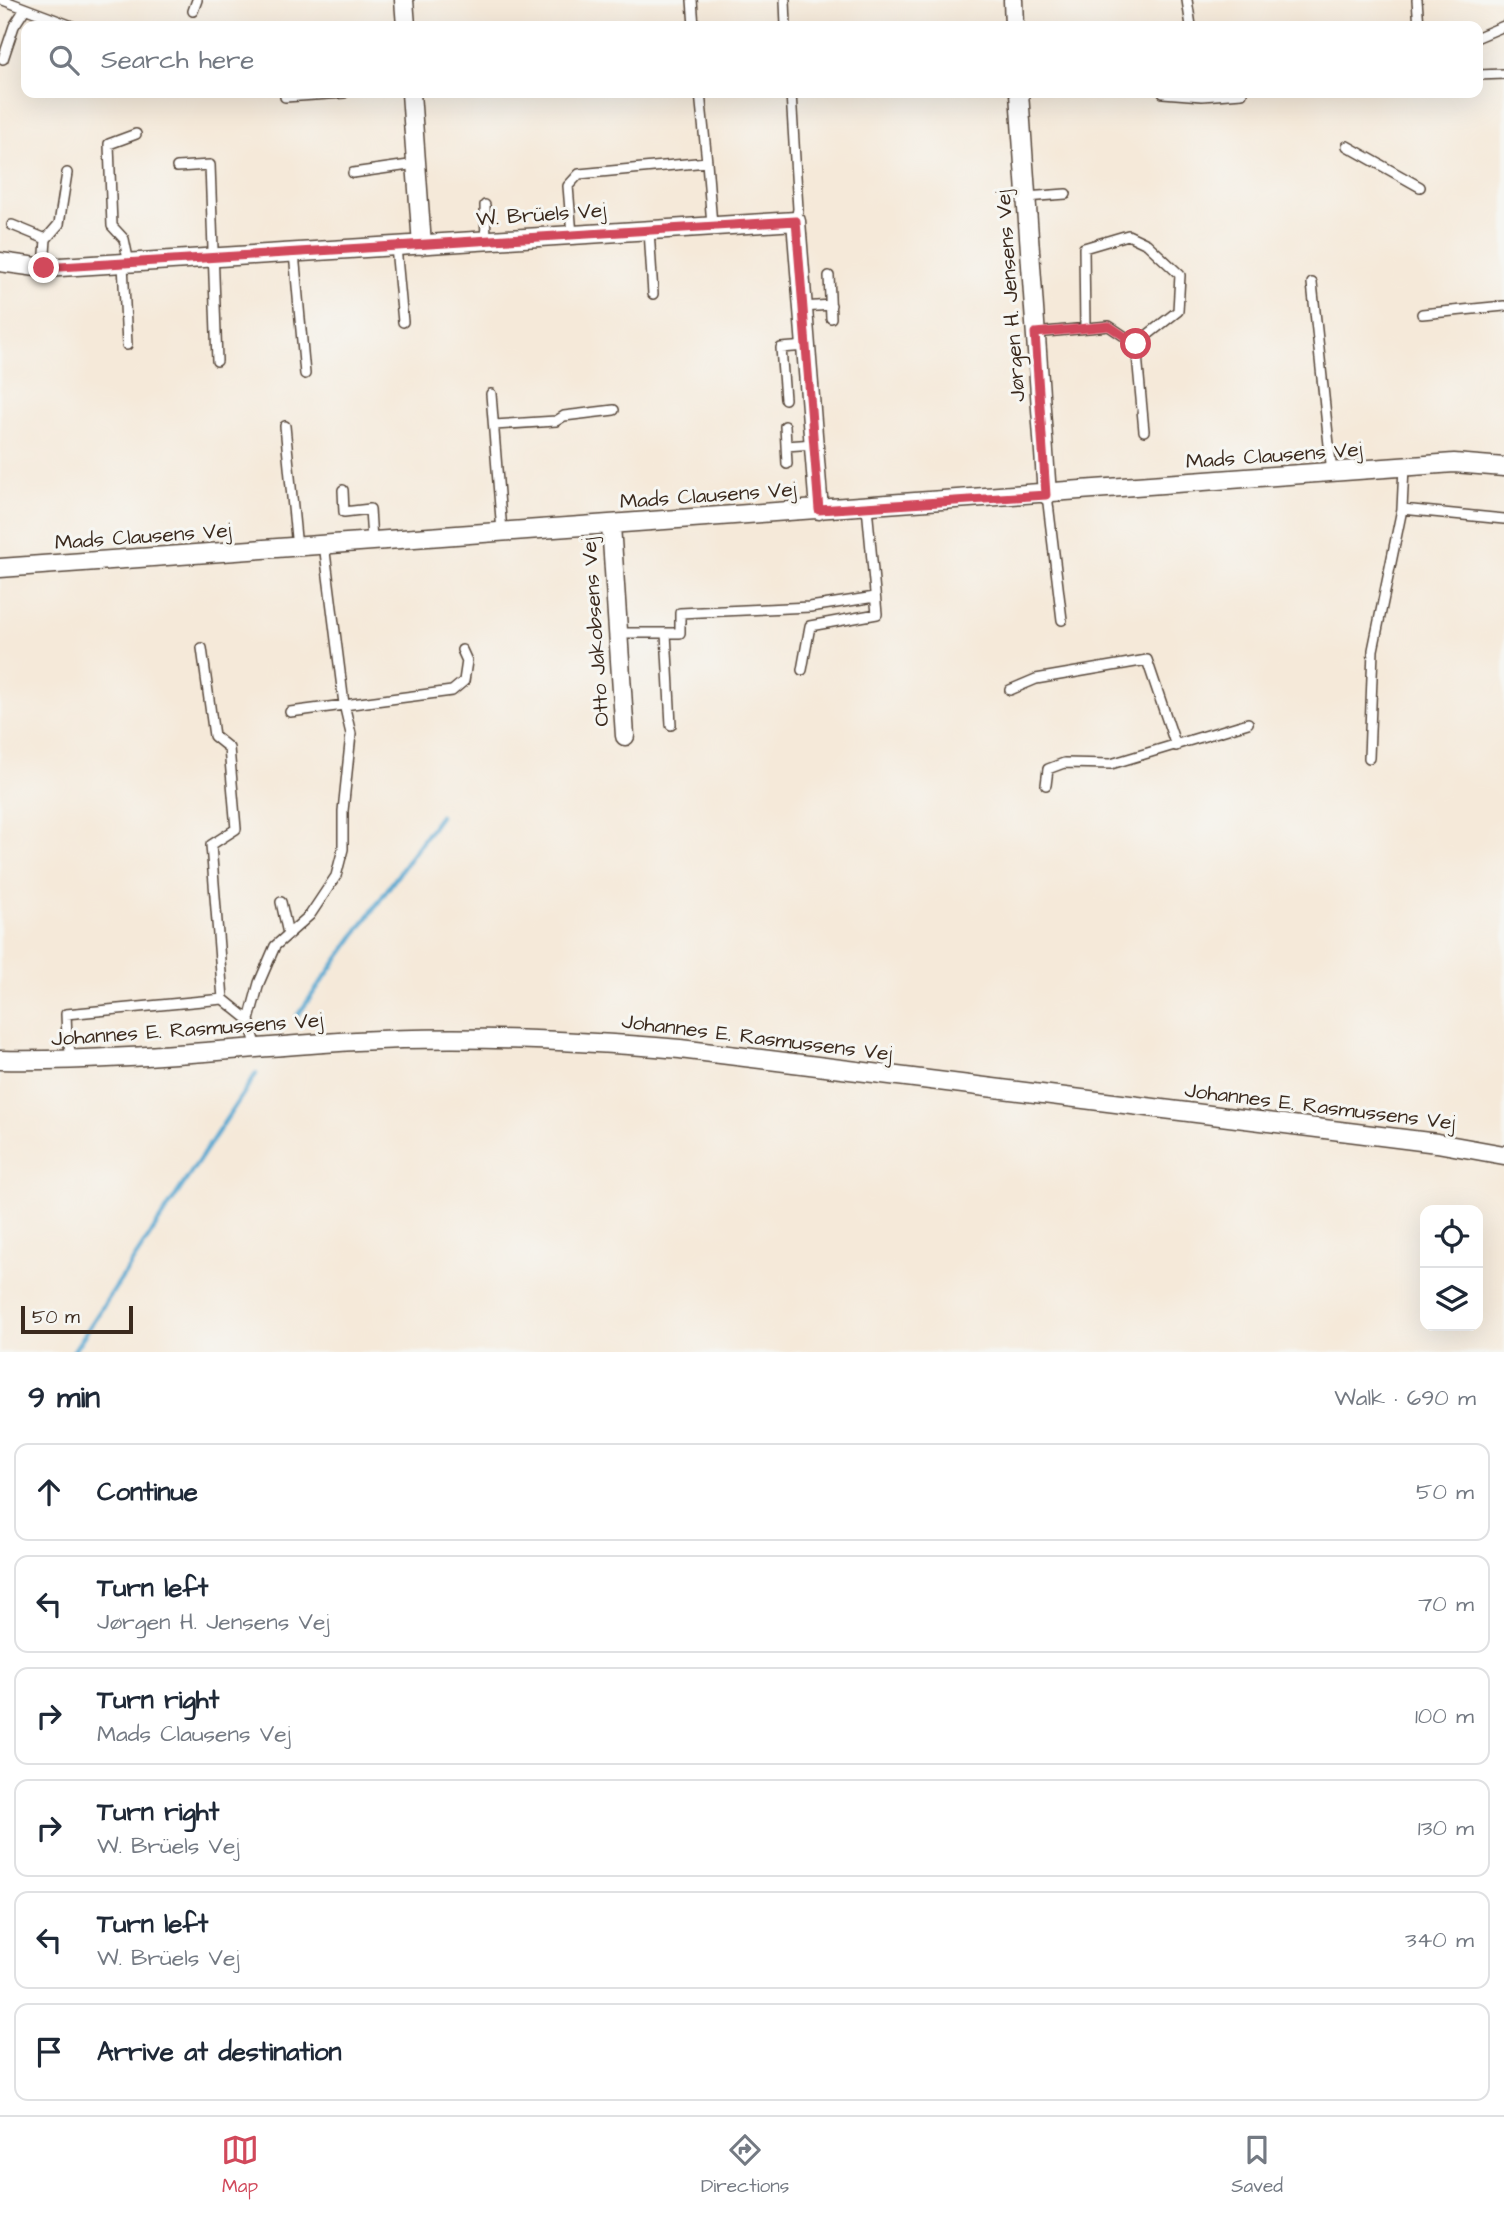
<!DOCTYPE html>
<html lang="en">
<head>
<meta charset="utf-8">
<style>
	:root { --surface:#fff; --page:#f6f6f7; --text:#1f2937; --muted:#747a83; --line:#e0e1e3; --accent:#d1495b }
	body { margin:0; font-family:"Architects Daughter",sans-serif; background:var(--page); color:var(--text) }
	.controls { position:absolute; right:21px; bottom:21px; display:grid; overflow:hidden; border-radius:14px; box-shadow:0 7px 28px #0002 }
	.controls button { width:63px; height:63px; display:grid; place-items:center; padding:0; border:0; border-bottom:2px solid var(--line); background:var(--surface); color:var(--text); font:35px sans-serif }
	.scale { position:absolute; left:21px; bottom:18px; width:112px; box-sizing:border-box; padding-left:7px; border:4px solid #3b2a1e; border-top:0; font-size:19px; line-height:24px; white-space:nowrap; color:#3b2a1e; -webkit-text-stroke:5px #f6f6f2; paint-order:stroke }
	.stop { position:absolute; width:21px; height:21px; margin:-16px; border:5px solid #d1495b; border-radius:50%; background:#fff }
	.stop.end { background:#d1495b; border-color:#fff; box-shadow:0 2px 7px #0008 }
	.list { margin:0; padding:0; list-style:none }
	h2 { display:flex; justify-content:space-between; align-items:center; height:91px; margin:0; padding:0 28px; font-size:30px }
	h2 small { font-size:23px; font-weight:400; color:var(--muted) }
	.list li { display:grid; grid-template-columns:46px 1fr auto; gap:21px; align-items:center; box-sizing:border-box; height:98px; margin:0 14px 14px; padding:0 14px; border:2px solid var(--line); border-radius:14px }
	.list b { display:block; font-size:26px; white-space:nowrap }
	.list p { margin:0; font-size:23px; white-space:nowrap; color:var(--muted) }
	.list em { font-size:23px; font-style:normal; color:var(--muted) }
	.icon { flex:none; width:38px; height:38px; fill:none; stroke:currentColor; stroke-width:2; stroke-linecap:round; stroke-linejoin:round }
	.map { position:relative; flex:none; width:1504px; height:1352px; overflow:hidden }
	.search { position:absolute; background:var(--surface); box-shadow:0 7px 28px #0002; left:21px; right:21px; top:21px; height:77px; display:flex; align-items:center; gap:18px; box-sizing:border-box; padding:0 24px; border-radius:14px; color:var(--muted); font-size:26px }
	.sheet { height:763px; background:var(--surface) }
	nav { display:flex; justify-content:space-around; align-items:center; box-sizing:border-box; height:98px; border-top:2px solid var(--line); background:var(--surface); font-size:19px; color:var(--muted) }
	nav a { display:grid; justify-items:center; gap:4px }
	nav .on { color:var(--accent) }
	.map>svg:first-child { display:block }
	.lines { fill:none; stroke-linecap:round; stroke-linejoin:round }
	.stream { stroke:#54a6cf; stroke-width:4.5 }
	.service-casing { stroke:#57473a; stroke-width:12 }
	.minor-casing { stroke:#57473a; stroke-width:21 }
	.service { stroke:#fff; stroke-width:9 }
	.minor { stroke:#fff; stroke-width:18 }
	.route { stroke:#d1495b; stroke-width:9 }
	.labels { text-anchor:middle; stroke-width:6; stroke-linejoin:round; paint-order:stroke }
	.street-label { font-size:21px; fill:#3b2a1e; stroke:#f6f6f2 }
</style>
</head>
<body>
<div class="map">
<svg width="1504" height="1352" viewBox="0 0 1504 1352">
	<rect width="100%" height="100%" fill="#f6f6f2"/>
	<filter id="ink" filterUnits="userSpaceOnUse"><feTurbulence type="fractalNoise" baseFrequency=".0143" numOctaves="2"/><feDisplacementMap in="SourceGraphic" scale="14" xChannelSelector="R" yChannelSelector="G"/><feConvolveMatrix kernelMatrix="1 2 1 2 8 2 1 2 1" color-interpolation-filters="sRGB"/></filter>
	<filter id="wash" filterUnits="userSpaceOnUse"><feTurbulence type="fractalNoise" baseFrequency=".00686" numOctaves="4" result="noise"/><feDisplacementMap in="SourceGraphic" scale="28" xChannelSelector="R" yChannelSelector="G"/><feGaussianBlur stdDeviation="1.57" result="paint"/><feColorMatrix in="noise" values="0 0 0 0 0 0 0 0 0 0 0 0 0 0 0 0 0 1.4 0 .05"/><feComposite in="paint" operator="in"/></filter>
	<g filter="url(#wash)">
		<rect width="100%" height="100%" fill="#f5e9d9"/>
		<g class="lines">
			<!-- stream -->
			<path class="stream" d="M297,1016L440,816
				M73,1352L256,1074"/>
		</g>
	</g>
	<g filter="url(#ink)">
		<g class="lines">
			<!-- service casing -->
			<g class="service-casing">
				<path id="service" d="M3,0L72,26
					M692,0L694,26
					M785,0L786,26
					M1187,0L1191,26
					M1417,0L1419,26
					M193,11L197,0
					M1478,37L1504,26
					M3,59L14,26L25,9
					M1478,75L1504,74
					M700,93L707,162
					M791,93L798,209L796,221
					M1163,93L1202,96L1242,93
					M285,97L344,93
					M1347,146L1420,187
					M177,167L210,165L217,361
					M353,173L416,164
					M1026,197L1066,194
					M485,205L486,241
					M12,225L46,239
					M649,230L653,294
					M572,235L568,186L579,174L707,162L712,225
					M396,247L403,322
					M294,253L305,374
					M129,263L124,239L112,226L109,144L136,134
					M123,264L127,345
					M44,268L46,239L59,224L67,173
					M829,276L831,318
					M1312,283L1332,473
					M803,307L831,305
					M1422,314L1504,306
					M1085,328L1084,248L1128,235L1147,244L1180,275L1178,311L1136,344
					M1035,333L1109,326L1136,344L1144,431
					M491,394L502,532
					M785,399L781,348L806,346
					M494,425L556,421L564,416L614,410
					M285,426L297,548
					M785,426L787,464
					M786,446L814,444
					M1404,467L1402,509L1504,519
					M343,490L344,512L370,509L372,540
					M1047,495L1062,620
					M618,633H680V613L810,607L875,597
					M666,633L671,725
					M202,648L214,736L229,748L236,829L211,845L223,999
					M802,670L810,626L877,614L867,507
					M1010,690L1036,679L1147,660L1176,746
					M290,712L452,691L464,681L467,661L462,650
					M1369,758L1373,650L1402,509
					M1046,785L1048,769L1064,763L1111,764L1248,723
					M281,902L288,934
					M249,1020L259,983L275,946L310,915L336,876L343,849V811L351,734L344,704L324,544
					M72,1059L67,1038L66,1014L223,999L249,1020L257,1048"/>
			</g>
			<!-- minor casing -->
			<g class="minor-casing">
				<path id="minor" d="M404,0L406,26
					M1013,0L1014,26
					M411,93L422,245
					M1019,93L1047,495
					M0,262L44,268L796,221L819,510
					M611,525L625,736
					M0,568L1454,463L1504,467
					M0,1060C119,1062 237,1048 356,1041C464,1035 572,1040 680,1049L1437,1143L1504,1155"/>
			</g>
			<!-- service -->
			<use href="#service" class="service"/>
			<!-- minor -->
			<use href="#minor" class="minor"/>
		</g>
	</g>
	<g class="lines" filter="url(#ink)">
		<!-- route -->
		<path class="route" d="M44,268L796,221L819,510L1046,495L1035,333L1109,326L1136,344"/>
	</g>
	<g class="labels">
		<!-- street labels -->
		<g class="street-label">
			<text transform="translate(541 214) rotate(-4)" y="7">W. Brüels Vej</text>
			<text transform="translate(1010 296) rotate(-94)" y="7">Jørgen H. Jensens Vej</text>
			<text transform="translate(1274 455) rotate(-4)" y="7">Mads Clausens Vej</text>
			<text transform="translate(708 495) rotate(-4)" y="7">Mads Clausens Vej</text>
			<text transform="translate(143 536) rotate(-4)" y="7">Mads Clausens Vej</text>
			<text transform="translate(595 632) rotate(-94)" y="7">Otto Jakobsens Vej</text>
			<text transform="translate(187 1029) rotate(-4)" y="7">Johannes E. Rasmussens Vej</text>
			<text transform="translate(757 1037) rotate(7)" y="7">Johannes E. Rasmussens Vej</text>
			<text transform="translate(1320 1106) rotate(7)" y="7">Johannes E. Rasmussens Vej</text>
		</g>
	</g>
</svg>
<div class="controls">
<button><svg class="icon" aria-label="locate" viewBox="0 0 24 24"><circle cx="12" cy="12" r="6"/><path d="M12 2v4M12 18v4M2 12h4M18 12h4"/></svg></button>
<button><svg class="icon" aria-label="layers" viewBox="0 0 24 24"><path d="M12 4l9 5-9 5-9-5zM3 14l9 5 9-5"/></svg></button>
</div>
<div class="scale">50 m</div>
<div class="stop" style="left:1136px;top:344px"></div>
<div class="stop end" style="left:44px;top:268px"></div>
<div class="search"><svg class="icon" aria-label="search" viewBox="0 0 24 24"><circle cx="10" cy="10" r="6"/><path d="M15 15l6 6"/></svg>Search here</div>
</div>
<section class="sheet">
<h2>9 min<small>Walk · 690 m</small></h2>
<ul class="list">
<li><svg class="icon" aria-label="ahead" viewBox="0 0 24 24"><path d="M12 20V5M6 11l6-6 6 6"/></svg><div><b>Continue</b></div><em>50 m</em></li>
<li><svg class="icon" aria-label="left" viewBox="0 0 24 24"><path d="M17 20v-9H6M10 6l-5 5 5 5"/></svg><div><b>Turn left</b><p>Jørgen H. Jensens Vej</p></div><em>70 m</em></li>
<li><svg class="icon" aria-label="right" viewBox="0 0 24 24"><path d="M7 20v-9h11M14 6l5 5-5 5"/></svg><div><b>Turn right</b><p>Mads Clausens Vej</p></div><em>100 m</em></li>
<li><svg class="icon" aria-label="right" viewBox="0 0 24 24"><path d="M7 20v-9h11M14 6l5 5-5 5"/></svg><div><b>Turn right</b><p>W. Brüels Vej</p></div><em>130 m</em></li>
<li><svg class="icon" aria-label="left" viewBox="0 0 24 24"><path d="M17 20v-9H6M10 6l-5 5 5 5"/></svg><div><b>Turn left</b><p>W. Brüels Vej</p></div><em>340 m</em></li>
<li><svg class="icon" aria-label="arrive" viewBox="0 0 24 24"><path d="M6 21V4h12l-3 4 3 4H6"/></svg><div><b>Arrive at destination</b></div></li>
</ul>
</section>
<nav>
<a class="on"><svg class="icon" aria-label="map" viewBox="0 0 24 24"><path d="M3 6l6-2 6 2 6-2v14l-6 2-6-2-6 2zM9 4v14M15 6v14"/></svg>Map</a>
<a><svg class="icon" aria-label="directions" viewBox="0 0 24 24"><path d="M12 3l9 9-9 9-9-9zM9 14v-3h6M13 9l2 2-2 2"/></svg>Directions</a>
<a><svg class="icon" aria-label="saved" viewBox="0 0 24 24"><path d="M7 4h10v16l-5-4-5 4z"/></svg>Saved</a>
</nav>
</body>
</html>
